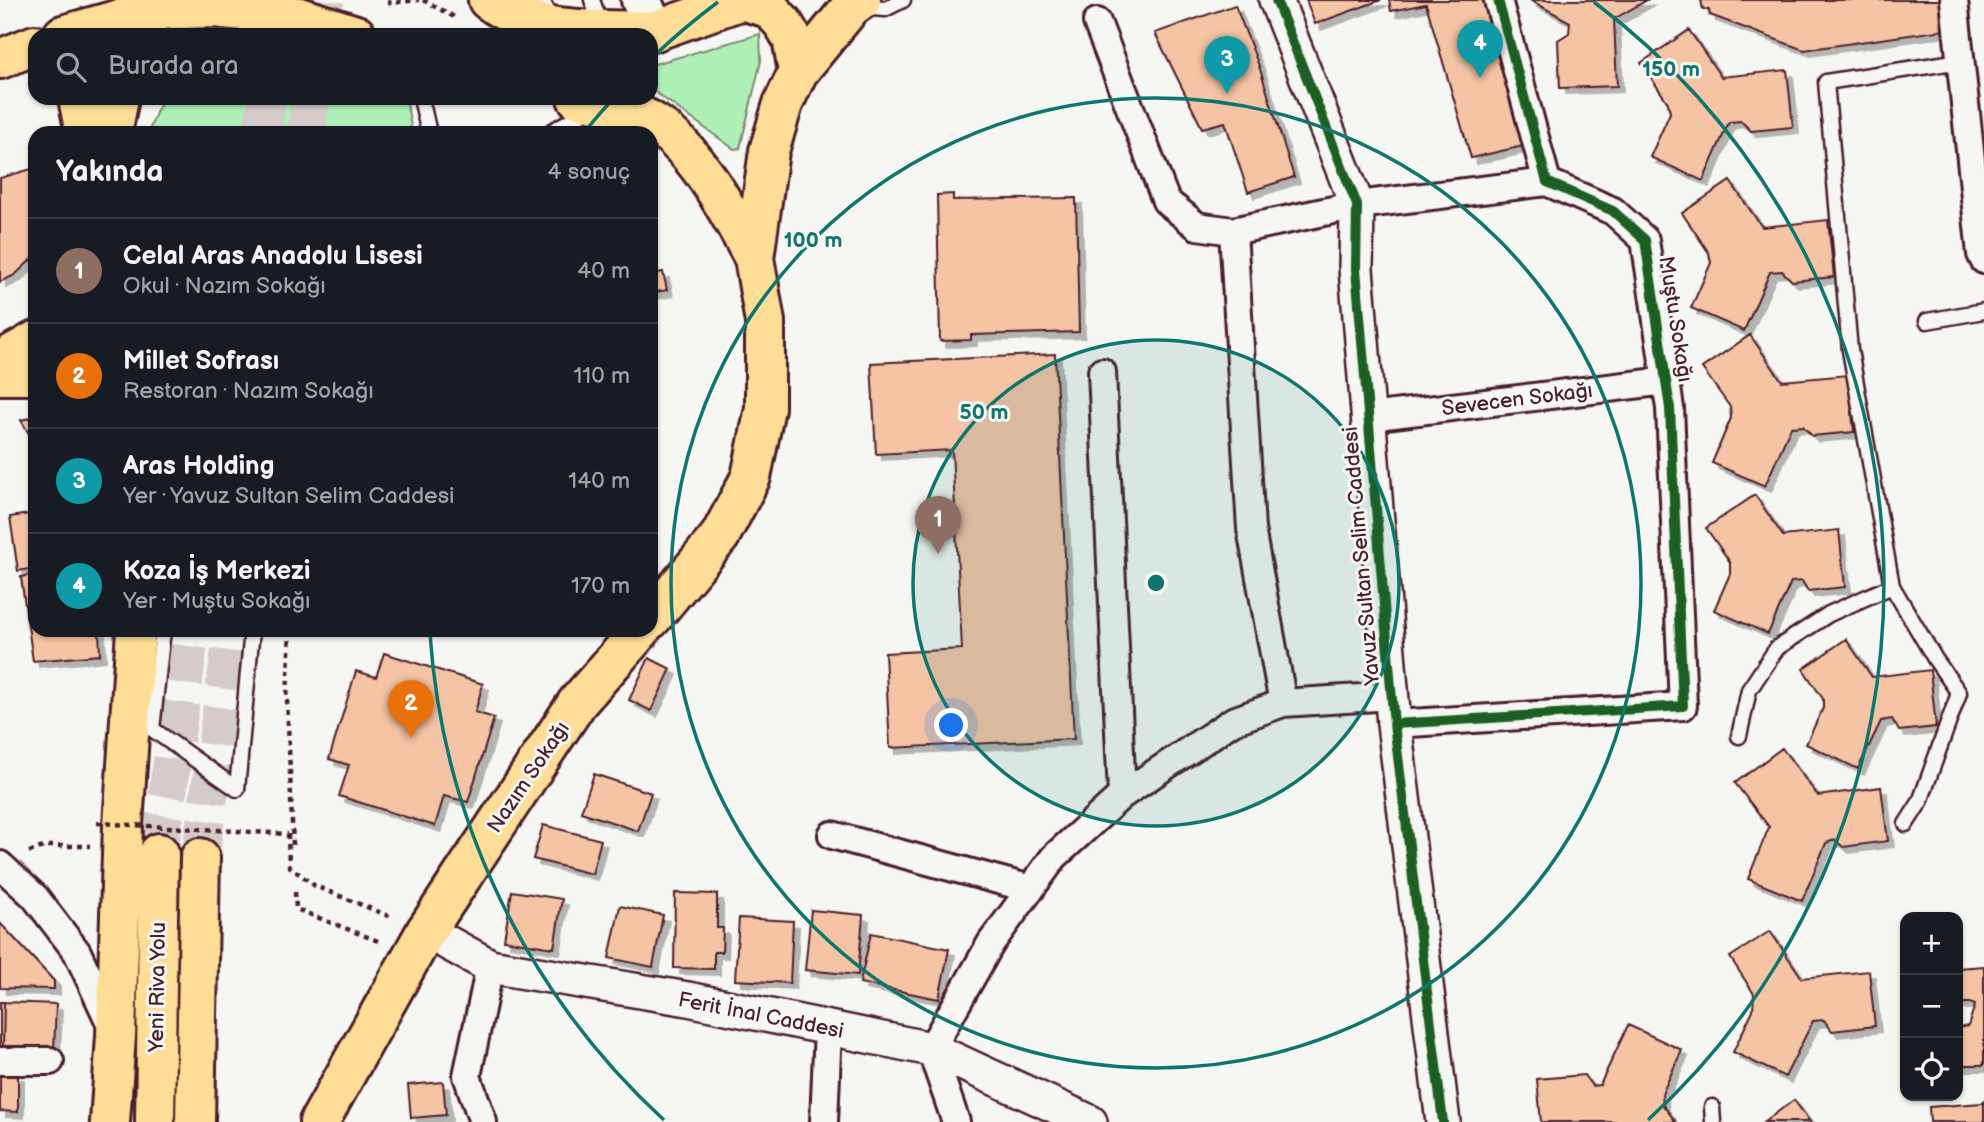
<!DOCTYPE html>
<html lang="tr">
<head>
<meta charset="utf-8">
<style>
	:root { --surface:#171b24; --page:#242831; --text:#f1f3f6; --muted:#9ea1a6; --line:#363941; --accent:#a6949b }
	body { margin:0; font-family:"Balsamiq Sans",sans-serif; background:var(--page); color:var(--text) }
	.controls { position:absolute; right:21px; bottom:21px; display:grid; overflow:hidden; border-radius:14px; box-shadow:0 2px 5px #0004 }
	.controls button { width:63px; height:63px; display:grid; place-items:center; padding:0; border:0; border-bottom:2px solid var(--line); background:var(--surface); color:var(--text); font:35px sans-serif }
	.you { position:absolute; left:952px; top:726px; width:24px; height:24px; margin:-18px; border:5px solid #fff; border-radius:50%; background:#1a73e8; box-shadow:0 0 0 10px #1a73e833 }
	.badge { display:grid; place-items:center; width:46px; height:46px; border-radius:50%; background:var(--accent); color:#fff; font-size:23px; font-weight:700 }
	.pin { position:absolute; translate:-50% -58px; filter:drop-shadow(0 2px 4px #0008) }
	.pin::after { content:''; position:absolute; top:37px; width:24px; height:21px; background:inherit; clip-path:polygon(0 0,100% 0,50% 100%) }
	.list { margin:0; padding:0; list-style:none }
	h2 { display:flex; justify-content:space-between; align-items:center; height:91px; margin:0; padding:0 28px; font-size:30px }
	h2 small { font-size:23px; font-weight:400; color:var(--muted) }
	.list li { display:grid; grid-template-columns:46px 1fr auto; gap:21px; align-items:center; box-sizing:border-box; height:105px; padding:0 28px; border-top:2px solid var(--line) }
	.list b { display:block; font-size:26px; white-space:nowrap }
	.list p { margin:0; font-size:23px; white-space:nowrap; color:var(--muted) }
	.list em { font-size:23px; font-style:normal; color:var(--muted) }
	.icon { flex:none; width:38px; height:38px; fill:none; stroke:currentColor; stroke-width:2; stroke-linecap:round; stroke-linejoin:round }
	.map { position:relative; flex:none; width:1984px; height:1122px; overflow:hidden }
	.search { position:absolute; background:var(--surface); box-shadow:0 2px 5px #0004; left:28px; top:28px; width:630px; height:77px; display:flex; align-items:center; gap:18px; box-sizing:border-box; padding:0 24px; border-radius:21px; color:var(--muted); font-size:26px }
	.panel { position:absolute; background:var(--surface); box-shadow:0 2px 5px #0004; left:28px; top:126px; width:630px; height:511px; border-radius:21px }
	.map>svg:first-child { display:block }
	.green { fill:#aff0b9; stroke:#7c8872; stroke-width:2 }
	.building { fill:#f5c4a5; stroke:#4a1f2b; stroke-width:2; filter:url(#shadow) }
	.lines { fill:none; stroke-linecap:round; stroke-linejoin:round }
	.trunk-tunnel { stroke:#d4cbca; stroke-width:38; stroke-dasharray:38 19; stroke-linecap:butt }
	.service-casing { stroke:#4a1f2b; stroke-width:19 }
	.minor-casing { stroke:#4a1f2b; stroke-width:32 }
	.tertiary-casing { stroke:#4a1f2b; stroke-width:38 }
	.secondary-casing { stroke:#4a1f2b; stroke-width:44 }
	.primary-casing { stroke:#4a1f2b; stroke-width:44 }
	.trunk-casing { stroke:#4a1f2b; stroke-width:44 }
	.path { stroke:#4a1f2b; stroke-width:4.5; stroke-dasharray:5 5; stroke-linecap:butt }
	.service { stroke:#f6f6f2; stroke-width:14 }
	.minor { stroke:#f6f6f2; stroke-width:26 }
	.tertiary { stroke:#f6f6f2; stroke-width:33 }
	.secondary { stroke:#f6f6f2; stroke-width:38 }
	.primary { stroke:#fedd96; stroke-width:38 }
	.trunk { stroke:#fedd96; stroke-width:38 }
	.path-bridge { stroke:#4a1f2b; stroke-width:4.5; stroke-dasharray:5 5; stroke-linecap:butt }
	.cycleway-casing { stroke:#f6f6f2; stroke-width:15 }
	.cycleway { stroke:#1b5e20; stroke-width:10 }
	.ring { fill:none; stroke:#0f766e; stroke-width:3.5 }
	.labels { text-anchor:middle; stroke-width:6; stroke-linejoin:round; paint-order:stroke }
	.street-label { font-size:21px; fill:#4a1f2b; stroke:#f6f6f2 }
	.centre { fill:#0f766e; stroke:#f6f6f2; stroke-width:3.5 }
	.ring-label { font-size:21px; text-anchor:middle; font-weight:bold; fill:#0f766e; stroke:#f6f6f2; stroke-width:6; stroke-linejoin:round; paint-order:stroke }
</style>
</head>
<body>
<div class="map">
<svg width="1984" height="1122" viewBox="0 0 1984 1122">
	<defs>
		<filter id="shadow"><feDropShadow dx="6" dy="6" stdDeviation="0" flood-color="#0004"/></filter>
	</defs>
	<rect width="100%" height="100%" fill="#f6f6f2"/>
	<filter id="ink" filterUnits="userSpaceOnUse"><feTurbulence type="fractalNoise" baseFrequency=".0143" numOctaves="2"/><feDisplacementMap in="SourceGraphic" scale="14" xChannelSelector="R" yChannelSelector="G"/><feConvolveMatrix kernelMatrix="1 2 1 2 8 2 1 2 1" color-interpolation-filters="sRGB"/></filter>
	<g filter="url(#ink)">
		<!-- green -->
		<path class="green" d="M760,34L761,61L740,148L734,149L651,89V65Z
			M166,98H406L412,133H148L158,108Z"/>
		<!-- building -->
		<path class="building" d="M1306,0H1381L1315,24Z
			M1389,0H1489L1532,144L1471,158L1426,4L1391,11Z
			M1530,0H1647L1614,19L1617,86L1560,88L1558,40L1569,33L1570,22Z
			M1701,0H1941L1945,30L1804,50L1710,15L1709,10H1703Z
			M1235,5L1259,66L1294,177L1248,192L1225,122L1202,128L1155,33Z
			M1689,30L1721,77L1787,70L1793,127L1751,131L1741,121L1729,122L1703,181L1650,157L1670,113L1668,103L1641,63Z
			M35,168V256L15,275L0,282V178Z
			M1730,181L1762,227L1828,220L1834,277L1792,281L1782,271L1770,272L1744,331L1691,308L1711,263L1709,253L1682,213Z
			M953,194V200L1076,198L1079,332L971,335V340L940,341L937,195Z
			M663,272L667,290L651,293V274Z
			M1750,335L1782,381L1848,375L1854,432L1812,436L1803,426L1791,427L1765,486L1712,463L1731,418L1730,407L1702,368Z
			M1055,354L1074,739L890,748L885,653L962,649L952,450L876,454L871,363Z
			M35,417V462L29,463L32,439L21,420Z
			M1755,495L1783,536L1839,530L1845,587L1808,591L1802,581L1791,582L1768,634L1714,610L1730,574V562L1706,528Z
			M35,513V568L18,571L10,517Z
			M35,574V630H99L100,655L33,661L21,577Z
			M1846,639L1872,677L1930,670L1936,727L1899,731L1892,719L1881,721L1858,769L1806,744L1823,708V699L1803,669Z
			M384,653L483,684L475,712L494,718L468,802L444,796L435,826L339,796L349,765L329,759L356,671L376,677Z
			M649,658L671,669L651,711L629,700Z
			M1782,748L1818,796L1881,787L1888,841L1843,847L1835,840L1826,843L1802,901L1748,879L1769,827L1735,783Z
			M594,774L651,793L638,831L581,812Z
			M543,825L601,840L592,874L533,859Z
			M512,891L562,899L554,948L504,940Z
			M675,893L717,894V928H723L722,952H714V969L674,968Z
			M620,906L663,915L653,967L609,958Z
			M811,910L863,915L858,975L805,970Z
			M739,918L793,921L790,983L735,980Z
			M0,923L54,981V989L0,988Z
			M1770,931L1802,978L1869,971L1875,1026L1832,1031L1824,1020L1813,1021L1785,1077L1733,1052L1753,1010L1754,994L1730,957Z
			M871,933L949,949L939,999L860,983Z
			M1984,966V1065H1958V1028L1968,1026L1975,1005L1970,1003H1958V968Z
			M0,1002H4L3,1049L0,1048Z
			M4,1002L56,1004L54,1050L3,1049Z
			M1628,1025L1682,1050L1662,1094L1663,1105L1676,1122H1541L1537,1079L1584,1075L1592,1086L1600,1085Z
			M0,1074H18V1112L0,1111Z
			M443,1082L446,1115L411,1118L408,1085Z
			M1794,1100L1810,1122H1764Z
			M1984,1101V1122H1930L1929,1107L1982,1103Z"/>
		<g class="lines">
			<!-- trunk-tunnel -->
			<path class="trunk-tunnel" d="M320,35L325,0
				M262,133L267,98
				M306,133L311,98
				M159,853L191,630
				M200,858L233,630"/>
			<!-- service casing -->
			<g class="service-casing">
				<path id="service" d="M542,0L552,22
					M592,0L602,28
					M859,7L885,9L903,0
					M421,98L429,133
					M549,133L590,109
					M1927,321L1984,311
					M163,630L152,729L237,789L252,630
					M1739,736L1749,690L1777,648L1829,614L1892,586
					M1906,824L1920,802L1959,693L1935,659L1892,586L1850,350L1826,82L1960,61
					M1712,1107L1713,1122"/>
			</g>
			<!-- minor casing -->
			<g class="minor-casing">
				<path id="minor" d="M1954,0L1981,254L1984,260
					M1097,22L1166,201L1197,226L1233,231L1357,205L1547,182
					M1102,372L1122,795
					M1369,417L1666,381
					M1283,703L1392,696
					M1394,724L1683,706L1670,408L1645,240L1613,211L1547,182L1498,0
					M832,835L1031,889
					M0,865L35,897L77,952L113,1029
					M0,1061H50
					M483,1122L467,1076L490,966
					M824,1122L828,1028
					M956,1122L931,1049L991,943L1054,857L1122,795L1233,721L1283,703L1251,529L1233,231"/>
			</g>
			<!-- tertiary casing -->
			<g class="tertiary-casing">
				<path id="tertiary" d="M1276,0L1357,205L1356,269L1394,724L1443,1122
					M426,931L490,966L688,999L931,1049L1090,1122"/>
			</g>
			<!-- secondary casing -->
			<g class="secondary-casing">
				<path id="secondary" d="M641,0L655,31"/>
			</g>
			<!-- primary casing -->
			<g class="primary-casing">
				<path id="primary" d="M63,35L152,10L214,8L300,17L356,35
					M643,35L742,0
					M0,59L35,45
					M798,72L851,7L861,0
					M78,98L85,133
					M577,98C606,105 639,110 663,129C702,159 731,216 754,258
					M0,361L35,341
					M0,375H35
					M651,619L720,536L751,477L765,408V322L754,258L769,151L783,104L798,72L792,38L783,23L769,8L741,0
					M426,931L577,703L641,630"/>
			</g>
			<!-- trunk casing -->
			<g class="trunk-casing">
				<path id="trunk" d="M488,0C534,36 600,29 655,31
					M142,35L159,0
					M112,133L119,98
					M110,1122L116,1036L123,825L136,630
					M155,1122L159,853
					M195,1122L200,858
					M319,1122L426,931"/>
			</g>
			<!-- path -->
			<path class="path" d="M388,0L390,3L419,0
				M423,0L458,19
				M290,630L287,698L293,847
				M288,834L289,866L315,886L394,918
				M29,852L46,846H90
				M295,892L296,909L378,941L379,939"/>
			<!-- service -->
			<use href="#service" class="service"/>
			<!-- minor -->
			<use href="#minor" class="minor"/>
			<!-- tertiary -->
			<use href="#tertiary" class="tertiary"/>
			<!-- secondary -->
			<use href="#secondary" class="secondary"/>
			<!-- primary -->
			<use href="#primary" class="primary"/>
			<!-- trunk -->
			<use href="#trunk" class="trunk"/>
			<!-- path-bridge -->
			<path class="path-bridge" d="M97,823L288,834"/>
			<!-- cycleway casing -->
			<g class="cycleway-casing">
				<path id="cycleway" d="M1276,0L1357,205L1356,269L1394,724L1443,1122
					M1394,724L1683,706L1670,408L1645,240L1613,211L1547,182L1498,0"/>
			</g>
			<!-- cycleway -->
			<use href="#cycleway" class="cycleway"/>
		</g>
	</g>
	<!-- distance rings -->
	<circle cx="1156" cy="583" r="243" fill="#0f766e" fill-opacity=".12"/>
	<g class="ring">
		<circle cx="1156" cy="583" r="243"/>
		<circle cx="1156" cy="583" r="485"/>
		<path d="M664 1120A728 728 0 0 1 430 634M586 130A728 728 0 0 1 611 101M655 55A728 728 0 0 1 718 2M1594 2A728 728 0 0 1 1648 1120"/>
	</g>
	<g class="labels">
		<!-- street labels -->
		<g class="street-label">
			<text transform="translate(1676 319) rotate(81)" y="7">Muştu Sokağı</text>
			<text transform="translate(1517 399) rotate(-7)" y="7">Sevecen Sokağı</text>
			<text transform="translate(1361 556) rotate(-95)" y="7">Yavuz Sultan Selim Caddesi</text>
			<text transform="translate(528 777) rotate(-56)" y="7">Nazım Sokağı</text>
			<text transform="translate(157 987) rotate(-89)" y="7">Yeni Riva Yolu</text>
			<text transform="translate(761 1015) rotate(11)" y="7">Ferit İnal Caddesi</text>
		</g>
	</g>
	<circle cx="1156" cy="583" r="10" class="centre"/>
	<g class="ring-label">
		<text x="1671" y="76">150 m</text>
		<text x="813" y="247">100 m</text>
		<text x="984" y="419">50 m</text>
	</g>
</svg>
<div class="controls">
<button>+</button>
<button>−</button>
<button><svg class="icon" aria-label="locate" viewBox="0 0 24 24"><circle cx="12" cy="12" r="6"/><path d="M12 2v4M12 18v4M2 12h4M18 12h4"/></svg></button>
</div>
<div class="you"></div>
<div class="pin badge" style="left:938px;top:554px;background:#8d6e63">1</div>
<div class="pin badge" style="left:411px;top:738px;background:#e8710a">2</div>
<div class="pin badge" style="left:1227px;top:94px;background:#0f9aa8">3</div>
<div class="pin badge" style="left:1480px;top:78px;background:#0f9aa8">4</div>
<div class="search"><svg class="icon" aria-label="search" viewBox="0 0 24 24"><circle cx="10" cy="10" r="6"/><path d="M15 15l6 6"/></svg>Burada ara</div>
<section class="panel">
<h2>Yakında<small>4 sonuç</small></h2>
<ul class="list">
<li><span class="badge" style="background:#8d6e63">1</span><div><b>Celal Aras Anadolu Lisesi</b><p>Okul · Nazım Sokağı</p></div><em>40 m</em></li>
<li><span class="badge" style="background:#e8710a">2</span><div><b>Millet Sofrası</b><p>Restoran · Nazım Sokağı</p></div><em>110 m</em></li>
<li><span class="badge" style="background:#0f9aa8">3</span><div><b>Aras Holding</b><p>Yer · Yavuz Sultan Selim Caddesi</p></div><em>140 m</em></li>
<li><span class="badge" style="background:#0f9aa8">4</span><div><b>Koza İş Merkezi</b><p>Yer · Muştu Sokağı</p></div><em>170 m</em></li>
</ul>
</section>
</div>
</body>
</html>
